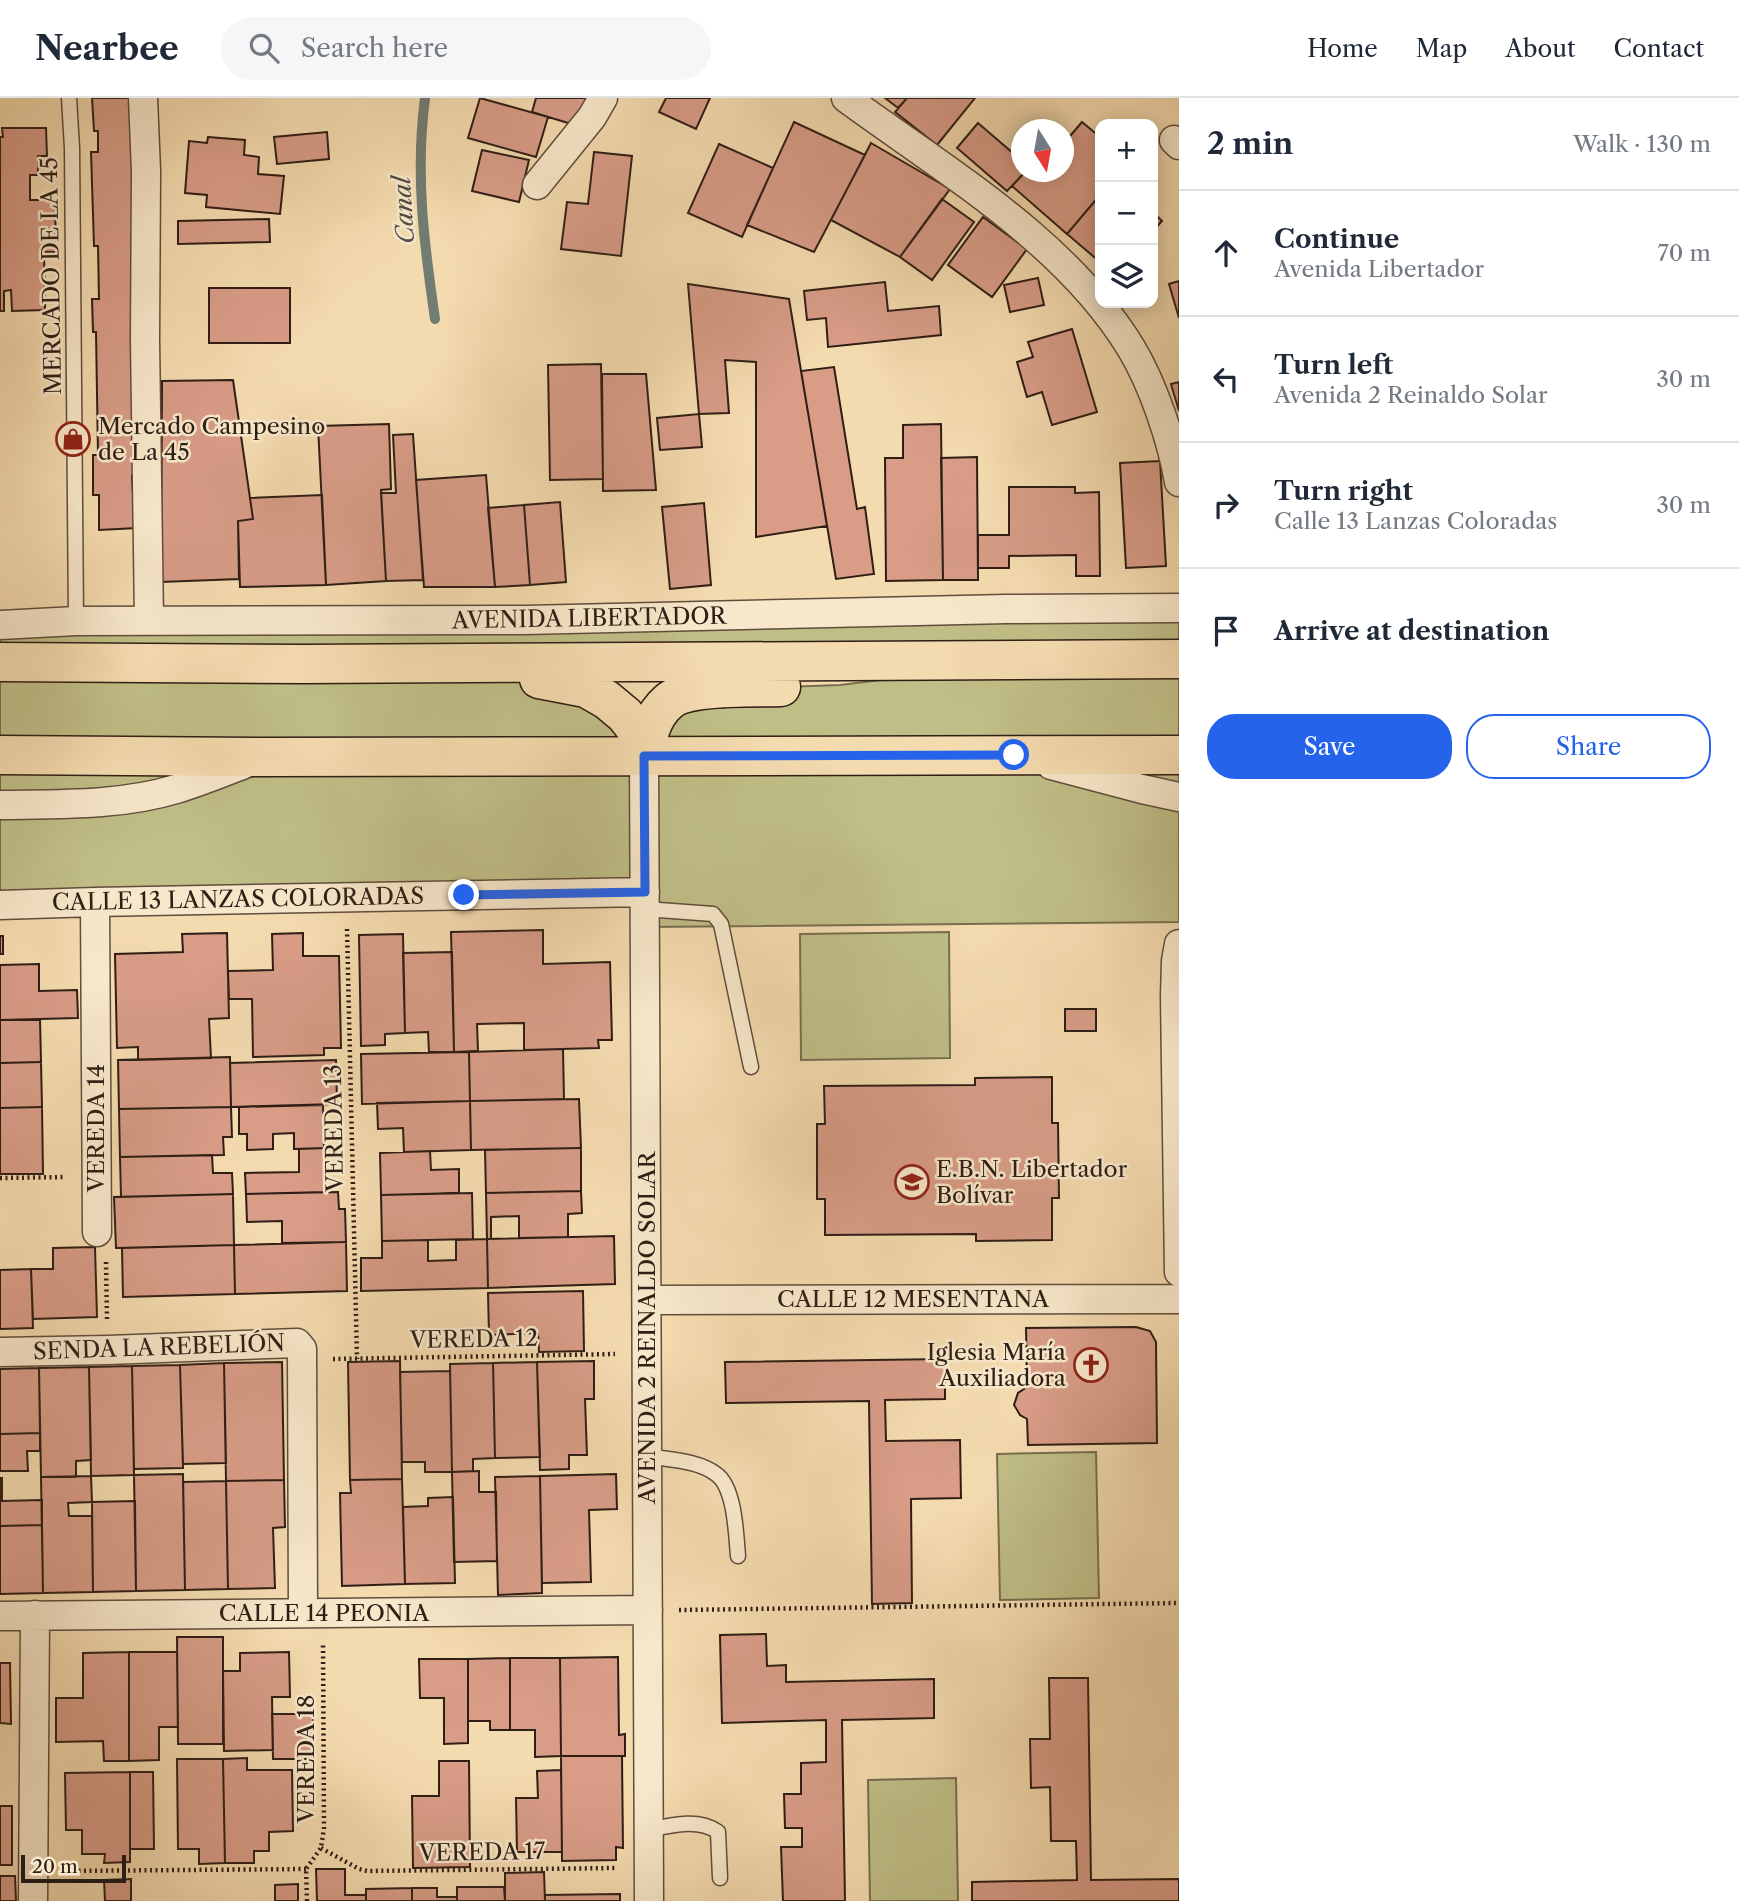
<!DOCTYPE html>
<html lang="en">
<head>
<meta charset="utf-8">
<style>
	:root { --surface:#fff; --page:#f6f6f7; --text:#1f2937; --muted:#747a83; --line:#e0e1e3; --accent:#2563eb }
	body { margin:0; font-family:"Libre Caslon Text",serif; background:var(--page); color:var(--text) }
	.controls { position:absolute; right:21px; top:21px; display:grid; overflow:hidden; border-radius:14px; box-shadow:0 4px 18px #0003 }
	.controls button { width:63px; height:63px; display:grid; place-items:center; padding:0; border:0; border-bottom:2px solid var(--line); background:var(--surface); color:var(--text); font:35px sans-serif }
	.compass { position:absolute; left:1011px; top:21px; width:63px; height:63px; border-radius:50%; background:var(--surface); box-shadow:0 4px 18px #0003; rotate:169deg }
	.scale { position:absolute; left:21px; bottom:18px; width:105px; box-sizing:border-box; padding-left:7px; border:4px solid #2f1e15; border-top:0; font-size:19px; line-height:24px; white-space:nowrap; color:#2f1e15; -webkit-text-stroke:5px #f8e8cb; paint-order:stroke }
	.stop { position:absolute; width:21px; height:21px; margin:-16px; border:5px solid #2563eb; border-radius:50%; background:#fff }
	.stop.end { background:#2563eb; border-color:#fff; box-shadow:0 2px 7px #0008 }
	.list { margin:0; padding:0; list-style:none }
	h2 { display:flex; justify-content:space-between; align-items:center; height:91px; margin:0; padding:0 28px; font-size:30px }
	h2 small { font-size:23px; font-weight:400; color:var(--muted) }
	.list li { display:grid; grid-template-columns:46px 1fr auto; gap:21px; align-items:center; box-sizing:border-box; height:126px; padding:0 28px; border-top:2px solid var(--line) }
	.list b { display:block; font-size:26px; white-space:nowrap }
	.list p { margin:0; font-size:23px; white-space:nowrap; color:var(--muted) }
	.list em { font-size:23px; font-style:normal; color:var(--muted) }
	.actions { display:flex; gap:14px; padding:21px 28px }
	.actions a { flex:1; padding:16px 0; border:2px solid var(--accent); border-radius:28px; text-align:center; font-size:24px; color:var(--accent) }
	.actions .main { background:var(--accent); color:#fff }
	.icon { flex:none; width:38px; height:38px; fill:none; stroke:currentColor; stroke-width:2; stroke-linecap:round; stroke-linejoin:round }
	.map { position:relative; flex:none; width:1179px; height:1803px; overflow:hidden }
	header { display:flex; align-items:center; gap:42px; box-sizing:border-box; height:98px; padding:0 35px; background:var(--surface); border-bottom:2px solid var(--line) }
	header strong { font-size:33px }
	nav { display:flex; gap:38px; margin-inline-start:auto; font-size:24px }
	.search { width:490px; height:63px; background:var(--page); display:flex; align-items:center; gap:18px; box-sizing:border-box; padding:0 24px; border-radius:38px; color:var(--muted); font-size:26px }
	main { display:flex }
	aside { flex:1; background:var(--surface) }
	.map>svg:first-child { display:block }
	.green { fill:#c0be87; stroke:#786e4e; stroke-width:2; fill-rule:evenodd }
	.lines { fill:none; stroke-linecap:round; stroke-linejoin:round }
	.stream { stroke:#717c73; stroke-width:10 }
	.building { fill:#d89c87; stroke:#2f1e15; stroke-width:2 }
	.lane-casing { stroke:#604d3c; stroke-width:17 }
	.street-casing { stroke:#604d3c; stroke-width:31 }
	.primary-casing { stroke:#2f1e15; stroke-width:41 }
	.path { stroke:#2f1e15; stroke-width:4.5; stroke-dasharray:2 3.5; stroke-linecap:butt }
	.lane { stroke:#f8e8cb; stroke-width:14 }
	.street { stroke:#f8e8cb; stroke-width:28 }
	.primary { stroke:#f4dbaf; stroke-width:38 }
	.route { stroke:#2563eb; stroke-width:9 }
	.labels { text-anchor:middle; stroke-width:5; stroke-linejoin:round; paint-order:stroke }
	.street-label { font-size:23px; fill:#2f1e15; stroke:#f8e8cb }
	.poi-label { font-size:23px; fill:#2f1e15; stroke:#f8e8cb; text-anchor:start }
	.water-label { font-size:24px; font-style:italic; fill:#504d44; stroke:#f8e8cb }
</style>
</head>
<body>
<header>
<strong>Nearbee</strong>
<div class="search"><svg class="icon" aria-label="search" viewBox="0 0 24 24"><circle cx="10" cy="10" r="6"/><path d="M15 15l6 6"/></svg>Search here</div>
<nav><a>Home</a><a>Map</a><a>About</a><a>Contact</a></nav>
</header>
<main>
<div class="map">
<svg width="1179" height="1803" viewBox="0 0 1179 1803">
	<rect width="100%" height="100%" fill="#f4dbaf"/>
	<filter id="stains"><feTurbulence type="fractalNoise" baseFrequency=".00286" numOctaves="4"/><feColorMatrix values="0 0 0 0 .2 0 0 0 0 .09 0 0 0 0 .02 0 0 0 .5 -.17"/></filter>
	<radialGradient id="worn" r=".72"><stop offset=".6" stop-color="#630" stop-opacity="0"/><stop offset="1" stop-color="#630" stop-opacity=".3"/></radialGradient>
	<!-- green -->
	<path class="green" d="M1179,510V699L1014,657L265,659L175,691L0,707V527ZM445,566L897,580L840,587L695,592L625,617L607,602Z
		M643,659L644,793L0,805V709L73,708L265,661Z
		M1014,659L1179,700V824L646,829V660Z
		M949,834L950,960L801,962L800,836Z
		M1096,1354L1099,1500L1000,1502L997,1356Z
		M956,1680L958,1803H870L868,1682Z"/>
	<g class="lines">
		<!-- stream -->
		<path class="stream" d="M425,0C415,77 424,145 435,221"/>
	</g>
	<!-- building -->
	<path class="building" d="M92,0H132L141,377L132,378L133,396H137V430L99,432V397H93V357H98L96,234H93L92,201H99L98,148H94L91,54H98V33H94Z
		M480,0L548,19L536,59L468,40Z
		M536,0H586L578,28L532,14Z
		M666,0H710L696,31L659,14Z
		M885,0H907L898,10Z
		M907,0H975L937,47L895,14Z
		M794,24L865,57L814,154L747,127Z
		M1082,24L1100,39V97L1067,136L1012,88L1025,74H1064V45Z
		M978,25L1021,62V74H1025L1007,93L957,50Z
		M2,30H46L47,58H38V77H30V102H55L56,154H44L45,212L12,213L11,192L4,193V213H0V39H3Z
		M327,34L329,61L277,66L274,39Z
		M208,39L245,42L244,57L259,59L258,76L284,78L280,116L206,109L207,97L185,95L189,43L207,45Z
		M871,45L950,91L900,159L831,122Z
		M719,46L773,70L742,139L688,115Z
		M482,52L529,62L519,104L472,93Z
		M594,54L632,58L621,158L561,151L567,104L588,106Z
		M1100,97V164L1067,136Z
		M942,101L974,124L932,182L900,159Z
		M1153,114L1162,123L1153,133Z
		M983,119L1027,151L992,199L948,167Z
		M269,121L270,144L178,146V123Z
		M1038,180L1044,207L1010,214L1004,187Z
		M1179,183V220L1169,186Z
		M885,184L888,213L939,208L941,237L828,249L826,220L807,222L804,193Z
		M688,186L789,201L827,428L756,439V264L725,262L729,315L699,316Z
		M209,190H290V245H209Z
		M1072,231L1097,314L1052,327L1042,294L1027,299L1017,264L1033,259L1028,244Z
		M601,266L603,381L550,382L548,267Z
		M834,269L857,411L865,409L874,476L836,481L801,273Z
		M602,276H646L656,392L603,393Z
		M233,282L253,421L238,423L239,481L161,484L162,283Z
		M1179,284V313L1171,286Z
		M699,316L702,349L660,352L657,320Z
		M389,326L391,391L381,392L386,483L326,487L318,328Z
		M941,326L943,482L886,483L885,360H903V327Z
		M413,336L423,482L386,483L381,395H396L393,337Z
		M977,359L978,482H943L941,360Z
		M1160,363L1166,468L1126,470L1120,365Z
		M486,377L495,489H424L416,382Z
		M1009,389H1075V395L1099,394L1100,478H1076V457L1009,458V470H978V437H1009Z
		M322,397L326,487L240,489L238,423L253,421L250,400Z
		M560,404L566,484L530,487L524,407Z
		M704,405L711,487L670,491L662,409Z
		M524,407L530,487L495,489L488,410Z
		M543,832V866L610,864L612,942H598L599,950L524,952V925L477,926L478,953L454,954L451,834Z
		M227,835L229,920L209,921L211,960L138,962V949L117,950L115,856L183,854L182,836Z
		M303,835V858H339L341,950H324V957L253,959L252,901H229L228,873L273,872L272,836Z
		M403,836L405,935L385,936V947L361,948L359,837Z
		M0,838H3V856H0Z
		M452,854L454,954H429L428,934L405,935L403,855Z
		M39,866V893L77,892L78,920L0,922V867Z
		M1065,911H1096V933H1065Z
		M40,921L41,964L0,965V922Z
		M563,951L564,1001L470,1003L469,954Z
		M469,954L470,1003L362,1006L361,956Z
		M230,959L231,1009L119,1011L118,962Z
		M336,962L337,1006L231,1009L230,965Z
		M41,964L42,1009L0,1010V965Z
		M1052,979V1025H1058L1059,1100H1052V1142L976,1143V1136L825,1137V1101H817V1026H825L824,988L975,987V980Z
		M579,1001L581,1050L471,1052L470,1003Z
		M470,1003L471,1052L404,1054L403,1030L378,1031L377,1005Z
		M323,1007L324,1050L294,1051V1035L273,1036V1051L247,1052V1036H239V1009Z
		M42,1009L43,1076H0V1010Z
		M231,1009L232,1039H223L224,1057L120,1059L119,1011Z
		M326,1050L327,1094L246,1096L245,1075L299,1074V1051Z
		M581,1050V1093L486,1095L485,1052Z
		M430,1053L431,1072L459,1071V1095L381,1097L380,1055Z
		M212,1057L213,1075H232L233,1096L121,1099L120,1059Z
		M581,1093L582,1115L568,1116V1139L519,1140V1118L491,1119V1141H487L486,1095Z
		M338,1094L339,1111H345L346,1144L282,1145V1123L247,1124L246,1096Z
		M472,1095L473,1141L382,1143L381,1097Z
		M233,1096L234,1147L116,1150L114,1099Z
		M614,1138L615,1186L488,1190L487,1141Z
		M487,1141L488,1190L361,1193V1160H382V1143L428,1142V1163L456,1162V1142Z
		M346,1144L347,1193L235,1196L234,1147Z
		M234,1147L235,1196L123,1199L122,1150Z
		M95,1149L97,1219L33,1221L31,1171H53V1150Z
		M31,1171L33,1230L0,1231V1172Z
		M583,1193L584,1253L539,1254L538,1235L489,1237L488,1195Z
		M1136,1229L1150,1233L1156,1244L1157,1345L1028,1347L1027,1321L1020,1317L1014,1307L1018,1295L1027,1289L1026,1230Z
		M945,1261V1301L885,1302L886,1343L960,1342L961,1400L911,1401L912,1505L872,1506L869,1303L726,1305L725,1264Z
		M400,1263L402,1381L350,1382L348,1264Z
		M594,1263V1301H585L587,1357H569V1371L540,1372L537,1264Z
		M282,1264L284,1382L226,1383L224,1265Z
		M537,1264L540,1359L495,1360L493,1265Z
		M224,1265L226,1365L183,1366L180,1267Z
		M493,1265L495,1360L473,1361V1373L452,1374L450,1266Z
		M180,1267L183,1370L134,1371L132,1268Z
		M132,1268L134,1377L91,1378L89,1269Z
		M89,1269L91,1362L76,1363V1379H41L39,1270Z
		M39,1270L40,1335L0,1336V1271Z
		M450,1273L452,1374H425V1364H402L400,1274Z
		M40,1335V1353H27L28,1373H0V1336Z
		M479,1373V1394H496L497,1463L454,1464L452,1374Z
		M183,1376L185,1492L136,1493L134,1377Z
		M616,1376L617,1411L589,1412L591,1484L542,1485L540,1378Z
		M91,1378L92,1404L68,1405L69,1418H92L93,1494L43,1495L41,1379Z
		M540,1378L542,1495L498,1497L495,1379Z
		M0,1380H2V1403L42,1402V1427L0,1428Z
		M402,1381L405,1486L342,1488L340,1395H351L350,1382Z
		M284,1382L285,1429L273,1430L275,1490L228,1491L226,1383Z
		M226,1383L228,1491L185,1492L183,1384Z
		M453,1399L455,1485L405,1486L403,1409L428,1408V1400Z
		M135,1403L136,1493L93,1494L92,1404Z
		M42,1427L43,1495L0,1496V1428Z
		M766,1536L767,1568L786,1567V1584L934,1581V1620L842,1622L845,1803H783L781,1749H802V1730H785L784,1696H801V1665L826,1664V1622L722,1625L720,1537Z
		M177,1539H223V1646H178Z
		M129,1554H177L178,1629H159V1662L129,1663Z
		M129,1554V1663H104L103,1643L56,1644V1600H83V1555Z
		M289,1554L290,1599H272L273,1652L224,1653L223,1573H240V1555Z
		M618,1559L619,1637L625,1636V1658H561L560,1560Z
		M510,1560V1632H490V1623H468V1561Z
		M510,1560H560L561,1658L535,1659V1632H510Z
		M419,1561H468V1645L444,1646V1600H420Z
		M0,1565H10L11,1626L0,1625Z
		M1049,1580H1088L1091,1782L1179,1781V1803H972V1784L1077,1782L1076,1743H1051L1050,1689L1031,1690L1030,1641H1050Z
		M272,1616H313V1661H273Z
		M561,1658H622L623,1750L616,1749V1762L562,1763Z
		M247,1660V1672H292L293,1733L269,1734V1753H254V1765H225L223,1661Z
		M177,1661H223L225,1765L199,1766V1751H178Z
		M439,1663H469L470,1769L413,1770L412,1698H439Z
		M561,1672L562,1754H517L516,1700H538L537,1673Z
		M130,1674H153L154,1751H130Z
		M130,1674V1764L104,1765L105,1756H82V1732H66L65,1675Z
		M0,1708H12V1767H0Z
		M316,1771H345V1797H366V1803H317Z
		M544,1774L545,1803H505V1775Z
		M0,1778H15L16,1803H0Z
		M131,1781V1803H105L104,1782Z
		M298,1786V1803H275V1787Z
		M457,1789H504L505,1803H457Z
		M412,1790H437V1799H457V1803H412Z
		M412,1790V1803H366V1791Z
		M620,1796V1803H545V1797Z"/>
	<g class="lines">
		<!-- lane casing -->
		<g class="lane-casing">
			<path id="lane" d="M69,0L72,50L76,523
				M645,811L713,816L721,826L751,969
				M648,1358C669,1362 698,1362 716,1376C735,1389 736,1436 738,1458
				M649,1732C672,1727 699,1720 718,1734L720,1780"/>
		</g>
		<!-- street casing -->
		<g class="street-casing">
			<path id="street" d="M143,0L146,73L145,242L149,523
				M846,0C944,72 1066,143 1131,250C1153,286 1172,343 1179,384
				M1174,42L1179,47
				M537,87L592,19L603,0
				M0,527L76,523L525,522L1006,511L1179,510
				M644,658L649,1803
				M1051,667L1142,691L1179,699
				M0,707C58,706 120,708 176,691C200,684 224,674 247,665
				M95,804L97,1134
				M0,807L95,804L645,794
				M1179,846L1176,863L1175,899L1179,1174
				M647,1202L1179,1201
				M0,1254L108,1252L297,1245L302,1251L303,1515
				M0,1518L648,1512
				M33,1803L35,1517"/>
		</g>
		<!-- primary casing -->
		<g class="primary-casing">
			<path id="primary" d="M0,564L304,566L1179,561
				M539,581L586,590L607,602L625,617L636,631L644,658
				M0,657L265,659L1179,657
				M644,658C648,637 652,618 668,604C687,586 755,590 781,589"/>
		</g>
		<!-- path -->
		<path class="path" d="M347,831L357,1261
			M0,1080L66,1079
			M106,1164L107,1221
			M333,1261L615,1256
			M679,1512L1179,1505
			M321,1750L359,1771L367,1773L617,1770
			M62,1773L306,1771
			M307,1803L306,1771L321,1750L324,1730L323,1544"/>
		<!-- lane -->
		<use href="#lane" class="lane"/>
		<!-- street -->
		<use href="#street" class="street"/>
		<!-- primary -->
		<use href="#primary" class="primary"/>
	</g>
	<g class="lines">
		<!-- route -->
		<path class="route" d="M464,797L645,794L644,658L1014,657"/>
	</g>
	<!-- icons -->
	<defs>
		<g id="shop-ring" transform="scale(1.75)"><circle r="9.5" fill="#f8e8cb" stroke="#8f2418" stroke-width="1.5"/><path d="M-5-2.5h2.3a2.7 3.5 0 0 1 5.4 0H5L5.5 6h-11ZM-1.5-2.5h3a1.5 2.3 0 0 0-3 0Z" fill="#8f2418"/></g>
		<g id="school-ring" transform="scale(1.75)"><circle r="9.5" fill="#f8e8cb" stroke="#8f2418" stroke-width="1.5"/><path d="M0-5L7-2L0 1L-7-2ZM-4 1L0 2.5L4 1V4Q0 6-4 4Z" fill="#8f2418"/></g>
		<g id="church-ring" transform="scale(1.75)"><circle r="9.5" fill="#f8e8cb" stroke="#8f2418" stroke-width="1.5"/><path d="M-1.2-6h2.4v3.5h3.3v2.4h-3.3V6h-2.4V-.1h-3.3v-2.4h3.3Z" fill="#8f2418"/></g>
	</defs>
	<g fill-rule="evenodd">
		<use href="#shop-ring" x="73" y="341"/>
		<use href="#school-ring" x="912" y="1084"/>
		<use href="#church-ring" x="1091" y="1267"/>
	</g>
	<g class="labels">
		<!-- street labels -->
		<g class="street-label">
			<text transform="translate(51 178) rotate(-91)" y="8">MERCADO DE LA 45</text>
			<text transform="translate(589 520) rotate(-1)" y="8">AVENIDA LIBERTADOR</text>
			<text transform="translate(238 801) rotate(-1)" y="8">CALLE 13 LANZAS COLORADAS</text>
			<text transform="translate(96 1030) rotate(-90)" y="8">VEREDA 14</text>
			<text transform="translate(334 1030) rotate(-91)" y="8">VEREDA 13</text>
			<text x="913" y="1209">CALLE 12 MESENTANA</text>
			<text transform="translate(647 1230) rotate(-90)" y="8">AVENIDA 2 REINALDO SOLAR</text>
			<text transform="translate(474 1241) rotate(-1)" y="8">VEREDA 12</text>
			<text transform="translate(159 1249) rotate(-2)" y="8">SENDA LA REBELIÓN</text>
			<text x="324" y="1523">CALLE 14 PEONIA</text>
			<text transform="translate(306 1661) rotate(-90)" y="8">VEREDA 18</text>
			<text transform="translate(482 1754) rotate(-1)" y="8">VEREDA 17</text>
		</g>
		<!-- poi labels -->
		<g class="poi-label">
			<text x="98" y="336">Mercado Campesino<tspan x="98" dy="26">de La 45</tspan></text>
			<text x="936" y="1079">E.B.N. Libertador<tspan x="936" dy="26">Bolívar</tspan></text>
			<text x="1066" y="1262" text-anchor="end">Iglesia María<tspan x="1066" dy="26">Auxiliadora</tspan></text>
		</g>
		<!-- water labels -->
		<g class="water-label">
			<text transform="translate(404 112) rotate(-94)" y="8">Canal</text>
		</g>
	</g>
	<rect width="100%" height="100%" filter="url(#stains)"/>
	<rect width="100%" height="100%" fill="url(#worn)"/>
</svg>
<div class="controls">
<button>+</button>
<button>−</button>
<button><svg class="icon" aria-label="layers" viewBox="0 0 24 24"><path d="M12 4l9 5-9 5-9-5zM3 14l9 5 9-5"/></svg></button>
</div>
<svg class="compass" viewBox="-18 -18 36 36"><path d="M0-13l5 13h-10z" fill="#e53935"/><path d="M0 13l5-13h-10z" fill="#747a83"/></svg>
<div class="scale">20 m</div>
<div class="stop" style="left:1014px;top:657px"></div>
<div class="stop end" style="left:464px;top:797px"></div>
</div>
<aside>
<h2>2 min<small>Walk · 130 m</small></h2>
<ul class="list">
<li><svg class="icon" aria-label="ahead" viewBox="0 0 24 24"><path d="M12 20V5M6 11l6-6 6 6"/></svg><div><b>Continue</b><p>Avenida Libertador</p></div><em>70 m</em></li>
<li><svg class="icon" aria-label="left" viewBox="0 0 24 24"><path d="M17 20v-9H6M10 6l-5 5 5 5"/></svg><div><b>Turn left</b><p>Avenida 2 Reinaldo Solar</p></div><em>30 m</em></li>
<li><svg class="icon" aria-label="right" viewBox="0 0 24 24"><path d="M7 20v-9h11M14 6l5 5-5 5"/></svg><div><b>Turn right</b><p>Calle 13 Lanzas Coloradas</p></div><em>30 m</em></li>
<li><svg class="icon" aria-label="arrive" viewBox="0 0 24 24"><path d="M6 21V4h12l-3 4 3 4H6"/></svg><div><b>Arrive at destination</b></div></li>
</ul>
<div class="actions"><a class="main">Save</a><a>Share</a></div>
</aside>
</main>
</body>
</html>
